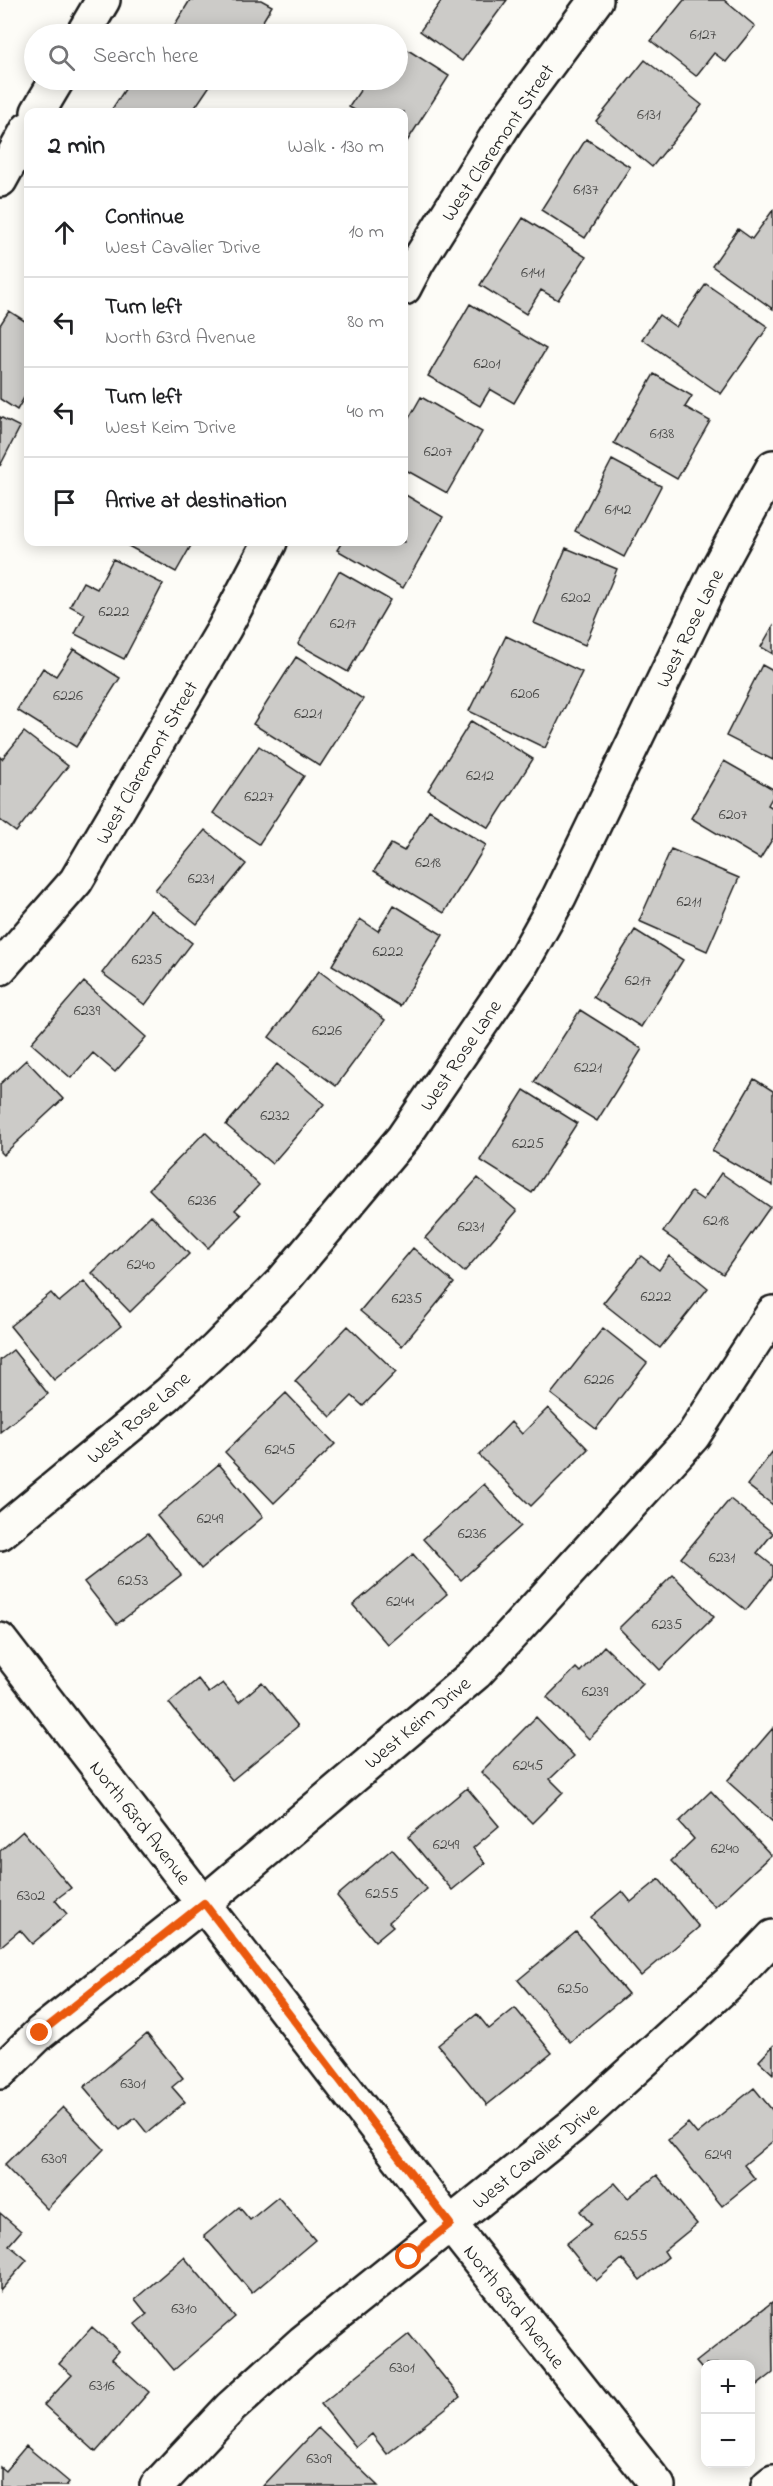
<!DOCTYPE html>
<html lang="en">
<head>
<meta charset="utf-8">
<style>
	:root { --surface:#fff; --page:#f6f6f6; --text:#202124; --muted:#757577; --line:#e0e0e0 }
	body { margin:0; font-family:"Indie Flower",sans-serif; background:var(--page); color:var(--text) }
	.controls { position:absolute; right:18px; bottom:18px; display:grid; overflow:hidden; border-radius:12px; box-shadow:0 3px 15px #0003 }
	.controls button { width:54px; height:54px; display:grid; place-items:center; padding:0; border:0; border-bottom:2px solid var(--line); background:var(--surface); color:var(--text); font:30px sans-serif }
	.stop { position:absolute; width:18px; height:18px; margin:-14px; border:4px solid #ea580c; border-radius:50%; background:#fff }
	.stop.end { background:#ea580c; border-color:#fff; box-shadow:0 2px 6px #0008 }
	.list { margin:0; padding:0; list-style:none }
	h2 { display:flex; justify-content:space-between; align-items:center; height:78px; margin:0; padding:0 24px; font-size:26px }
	h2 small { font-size:20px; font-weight:400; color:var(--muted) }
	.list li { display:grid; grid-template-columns:39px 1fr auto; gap:18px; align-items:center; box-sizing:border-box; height:90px; padding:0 24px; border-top:2px solid var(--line) }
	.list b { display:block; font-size:22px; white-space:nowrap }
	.list p { margin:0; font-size:20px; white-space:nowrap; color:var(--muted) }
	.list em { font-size:20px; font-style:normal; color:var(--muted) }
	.icon { flex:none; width:33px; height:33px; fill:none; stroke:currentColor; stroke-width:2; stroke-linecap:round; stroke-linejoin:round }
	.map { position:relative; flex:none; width:773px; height:2486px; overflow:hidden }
	.search { position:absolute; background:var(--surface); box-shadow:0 3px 15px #0003; left:24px; top:24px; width:384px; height:66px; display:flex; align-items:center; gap:15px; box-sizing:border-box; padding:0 21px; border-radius:33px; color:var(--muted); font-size:22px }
	.panel { position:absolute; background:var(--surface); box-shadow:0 3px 15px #0003; left:24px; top:108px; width:384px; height:438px; border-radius:12px }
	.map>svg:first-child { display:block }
	.building { fill:#cccbc8; stroke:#1c1c1c; stroke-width:1.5 }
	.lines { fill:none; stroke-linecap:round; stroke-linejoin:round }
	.minor-casing { stroke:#1c1c1c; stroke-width:38 }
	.minor { stroke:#fdfcf7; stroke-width:33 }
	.route { stroke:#ea580c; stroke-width:8 }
	.labels { text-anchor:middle; stroke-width:4.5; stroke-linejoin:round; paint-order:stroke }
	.number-label { font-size:16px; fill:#484847 }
	.street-label { font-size:20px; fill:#1c1c1c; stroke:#fdfcf7 }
</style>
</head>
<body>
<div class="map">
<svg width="773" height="2486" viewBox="0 0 773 2486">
	<rect width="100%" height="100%" fill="#fdfcf7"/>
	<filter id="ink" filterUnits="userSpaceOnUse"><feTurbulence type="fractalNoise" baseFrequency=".0167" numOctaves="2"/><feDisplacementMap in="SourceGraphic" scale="12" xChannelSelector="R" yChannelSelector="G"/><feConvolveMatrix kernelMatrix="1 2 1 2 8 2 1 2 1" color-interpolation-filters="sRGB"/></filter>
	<g filter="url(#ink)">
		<!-- building -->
		<path class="building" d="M190,0H261L272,6L255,34H169Z
			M442,0H507L462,61L420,31Z
			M684,0H724L755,26L726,62L714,53L696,76L651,41Z
			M400,45L449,76L406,143L404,141V112H358L349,107L367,80H398V49Z
			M645,60L702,105L652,167L596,121Z
			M131,80H204L211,84L192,112H110Z
			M586,139L630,167L585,238L541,210Z
			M773,210V309L712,266L738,229L752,239Z
			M523,218L586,257L558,300L541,290L526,314L480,285Z
			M706,284L768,327L721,394L642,339L659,315L676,327Z
			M470,304L546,349L514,403L490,389L480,406L428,376Z
			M9,311L28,323V391L17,410L0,399V325Z
			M654,374L692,396L685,407L710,421L677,479L614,443Z
			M421,397L482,432L447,493L404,469V427Z
			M0,417L20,427L0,466Z
			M612,460L661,486L624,557L575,531Z
			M404,494L443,517L403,588L337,550L342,542H404Z
			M121,542H193L176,572Z
			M566,548L617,569L585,645L534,623Z
			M113,559L163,584L124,659L75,634L85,614L70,606L83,582L97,589Z
			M339,571L390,600L348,672L298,644Z
			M773,626V654L761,647Z
			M506,636L582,672L545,748L469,711Z
			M74,649L120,678L76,747L17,710L43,668L56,676Z
			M296,657L363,699L320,766L253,724Z
			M762,665L773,671V760L726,736Z
			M471,721L533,759L489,828L428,790Z
			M24,732L68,766L16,832L0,820V757L2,759Z
			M259,746L304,776L259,844L213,813Z
			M724,761L773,789V796L768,805L773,808V838L760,859L691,818Z
			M429,810L486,845L444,913L374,871L391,844L404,851Z
			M205,830L246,864L197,924L155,890Z
			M671,849L739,878L707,951L639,921Z
			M394,905L443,935L400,1006L332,965L360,919L378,931Z
			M150,910L192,943L145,1005L102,973Z
			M635,930L683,960L641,1027L593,997Z
			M319,971L385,1020L336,1086L269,1037Z
			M84,982L146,1037L115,1072L93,1053L71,1078L31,1043Z
			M580,1010L642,1049L597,1121L534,1082Z
			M26,1060L63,1099L3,1155L0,1152V1084Z
			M277,1064L324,1104L272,1164L226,1125Z
			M754,1079L773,1091V1186L712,1151Z
			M524,1090L577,1123L532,1193L480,1160Z
			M205,1132L259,1185L235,1210L241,1215L208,1248L149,1189Z
			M721,1173L770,1207L723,1274L663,1232L691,1192L703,1200Z
			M478,1178L517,1211L464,1272L425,1238Z
			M151,1215L189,1254L130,1312L92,1273Z
			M413,1248L454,1283L402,1346L360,1311Z
			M641,1256L659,1270L669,1256L708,1288L660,1348L603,1303Z
			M84,1281L121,1326L54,1380L10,1326L51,1293L59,1302Z
			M348,1326L396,1372L363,1406L352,1396L331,1417L295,1381Z
			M603,1328L647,1363L596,1429L551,1394Z
			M13,1350L48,1394L0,1432V1360Z
			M286,1393L335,1444L274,1503L225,1452Z
			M548,1408L588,1449L531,1506L479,1455L511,1422L522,1434Z
			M773,1451V1505L747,1485Z
			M219,1464L263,1517L201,1569L157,1516Z
			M484,1484L521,1526L461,1580L423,1539Z
			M730,1499L773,1533L757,1553L773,1566V1576L746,1610L681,1558Z
			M148,1533L181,1575L117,1624L84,1582Z
			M413,1554L447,1594L388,1645L353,1605Z
			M673,1575L714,1617L660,1670L619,1628Z
			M604,1646L643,1684L589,1739L547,1697L576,1668L580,1672Z
			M198,1679L209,1693L223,1683L239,1702L262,1682L298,1726L232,1780L169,1703Z
			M536,1717L574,1756L550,1779L563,1792L532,1823L481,1772Z
			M773,1728V1822L727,1781Z
			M467,1788L499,1826L473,1848L485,1863L452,1890L408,1837Z
			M711,1791L771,1855L715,1907L671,1861L694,1839L679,1822Z
			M23,1831L71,1888L55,1900L67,1914L32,1944L20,1930L0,1947V1851Z
			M392,1849L427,1889L389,1922L393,1926L375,1941L337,1896Z
			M659,1879L699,1927L641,1976L591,1917L622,1891L631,1902Z
			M576,1932L628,1994L570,2042L518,1980Z
			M515,2008L552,2053L487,2105L438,2045L477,2014L489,2029Z
			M147,2034L183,2078L172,2087L185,2102L147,2133L135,2118L120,2130L84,2087Z
			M773,2046V2074L759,2061Z
			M754,2088L773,2111V2141L744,2165L755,2179L722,2206L668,2140L688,2123L697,2134Z
			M63,2107L104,2149L47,2209L4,2165Z
			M657,2175L697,2224L664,2251L668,2257L640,2280L622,2259L596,2281L566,2244L591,2224L580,2211L615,2183L628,2198Z
			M278,2197L315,2240L252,2293L204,2236L239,2207L250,2220Z
			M0,2213L21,2231L9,2245L27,2260L0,2291Z
			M184,2257L235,2317L174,2370L135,2324L147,2314L135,2299Z
			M772,2302L773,2373L750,2391V2364H706V2374L696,2362Z
			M92,2327L119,2351L112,2359L149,2392L96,2452L44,2405L72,2375L59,2364Z
			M409,2334L460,2397L387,2454L372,2434L356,2447L321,2404Z
			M318,2428L378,2486H263Z
			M26,2446L69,2482L66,2486H0V2467L5,2471Z"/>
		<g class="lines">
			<!-- minor casing -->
			<g class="minor-casing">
				<path id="minor" d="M83,34L103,0
					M38,112L57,80
					M0,180L28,129
					M404,288L417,263L507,120L596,0
					M0,968L76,881L224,629L270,542
					M0,1533L168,1394L216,1349L282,1282L403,1138L521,965L559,897L716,572L773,467
					M0,1640L450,2224L658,2486
					M0,2072L40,2033L204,1903L476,1673L693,1436L773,1313
					M157,2486L230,2408L303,2342L572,2126L731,1981L773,1937
					M768,2486L773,2482"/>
			</g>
			<!-- minor -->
			<use href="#minor" class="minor"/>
		</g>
	</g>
	<g class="lines" filter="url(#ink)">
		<!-- route -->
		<path class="route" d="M40,2033L204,1903L450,2224L409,2257"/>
	</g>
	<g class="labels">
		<!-- number labels -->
		<g class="number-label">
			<text x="703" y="39">6127</text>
			<text x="649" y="119">6131</text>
			<text x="586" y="194">6137</text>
			<text x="533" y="277">6141</text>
			<text x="487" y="368">6201</text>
			<text x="662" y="438">6138</text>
			<text x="438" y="456">6207</text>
			<text x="618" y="514">6142</text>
			<text x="576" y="602">6202</text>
			<text x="114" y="616">6222</text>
			<text x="343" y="628">6217</text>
			<text x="525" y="698">6206</text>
			<text x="68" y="700">6226</text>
			<text x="308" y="718">6221</text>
			<text x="480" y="780">6212</text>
			<text x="259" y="801">6227</text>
			<text x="733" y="819">6207</text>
			<text x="428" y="867">6218</text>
			<text x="201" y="883">6231</text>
			<text x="689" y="906">6211</text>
			<text x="388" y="956">6222</text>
			<text x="147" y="964">6235</text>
			<text x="638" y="985">6217</text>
			<text x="87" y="1015">6239</text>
			<text x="327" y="1035">6226</text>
			<text x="588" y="1072">6221</text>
			<text x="275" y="1120">6232</text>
			<text x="528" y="1148">6225</text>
			<text x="202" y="1205">6236</text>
			<text x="716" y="1225">6218</text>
			<text x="471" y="1231">6231</text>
			<text x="141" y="1269">6240</text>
			<text x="656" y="1301">6222</text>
			<text x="407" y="1303">6235</text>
			<text x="599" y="1384">6226</text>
			<text x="280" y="1454">6245</text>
			<text x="210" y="1523">6249</text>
			<text x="472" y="1538">6236</text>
			<text x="722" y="1562">6231</text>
			<text x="133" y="1585">6253</text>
			<text x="400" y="1606">6244</text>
			<text x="667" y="1629">6235</text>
			<text x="595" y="1696">6239</text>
			<text x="528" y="1770">6245</text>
			<text x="446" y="1849">6249</text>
			<text x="725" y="1853">6240</text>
			<text x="382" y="1898">6255</text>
			<text x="31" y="1900">6302</text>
			<text x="573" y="1993">6250</text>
			<text x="133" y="2088">6301</text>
			<text x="718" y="2159">6249</text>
			<text x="54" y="2163">6309</text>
			<text x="631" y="2240">6255</text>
			<text x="184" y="2313">6310</text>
			<text x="402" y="2372">6301</text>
			<text x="102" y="2390">6316</text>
			<text x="319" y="2463">6309</text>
		</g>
		<!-- street labels -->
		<g class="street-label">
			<text transform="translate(497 142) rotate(-56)" y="7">West Claremont Street</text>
			<text transform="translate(689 628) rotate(-64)" y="7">West Rose Lane</text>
			<text transform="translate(146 762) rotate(-60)" y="7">West Claremont Street</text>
			<text transform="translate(460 1055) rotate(-56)" y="7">West Rose Lane</text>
			<text transform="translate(138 1417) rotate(-41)" y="7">West Rose Lane</text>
			<text transform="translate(417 1722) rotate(-40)" y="7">West Keim Drive</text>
			<text transform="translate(141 1822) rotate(52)" y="7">North 63rd Avenue</text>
			<text transform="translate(535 2155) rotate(-39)" y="7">West Cavalier Drive</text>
			<text transform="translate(515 2306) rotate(52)" y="7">North 63rd Avenue</text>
		</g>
	</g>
</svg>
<div class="controls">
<button>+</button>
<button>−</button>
</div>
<div class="stop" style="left:409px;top:2257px"></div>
<div class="stop end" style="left:40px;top:2033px"></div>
<div class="search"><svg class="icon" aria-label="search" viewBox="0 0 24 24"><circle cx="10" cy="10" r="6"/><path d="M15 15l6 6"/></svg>Search here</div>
<section class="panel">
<h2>2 min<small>Walk · 130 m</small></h2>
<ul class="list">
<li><svg class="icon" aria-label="ahead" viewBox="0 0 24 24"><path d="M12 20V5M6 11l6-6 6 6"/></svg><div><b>Continue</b><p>West Cavalier Drive</p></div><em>10 m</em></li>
<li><svg class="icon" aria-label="left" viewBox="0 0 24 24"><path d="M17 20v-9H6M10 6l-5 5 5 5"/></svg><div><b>Turn left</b><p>North 63rd Avenue</p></div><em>80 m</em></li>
<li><svg class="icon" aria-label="left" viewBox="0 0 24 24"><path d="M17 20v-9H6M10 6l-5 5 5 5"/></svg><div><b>Turn left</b><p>West Keim Drive</p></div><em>40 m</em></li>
<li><svg class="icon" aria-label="arrive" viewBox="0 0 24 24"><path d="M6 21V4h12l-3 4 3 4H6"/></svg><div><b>Arrive at destination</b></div></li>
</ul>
</section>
</div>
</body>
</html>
